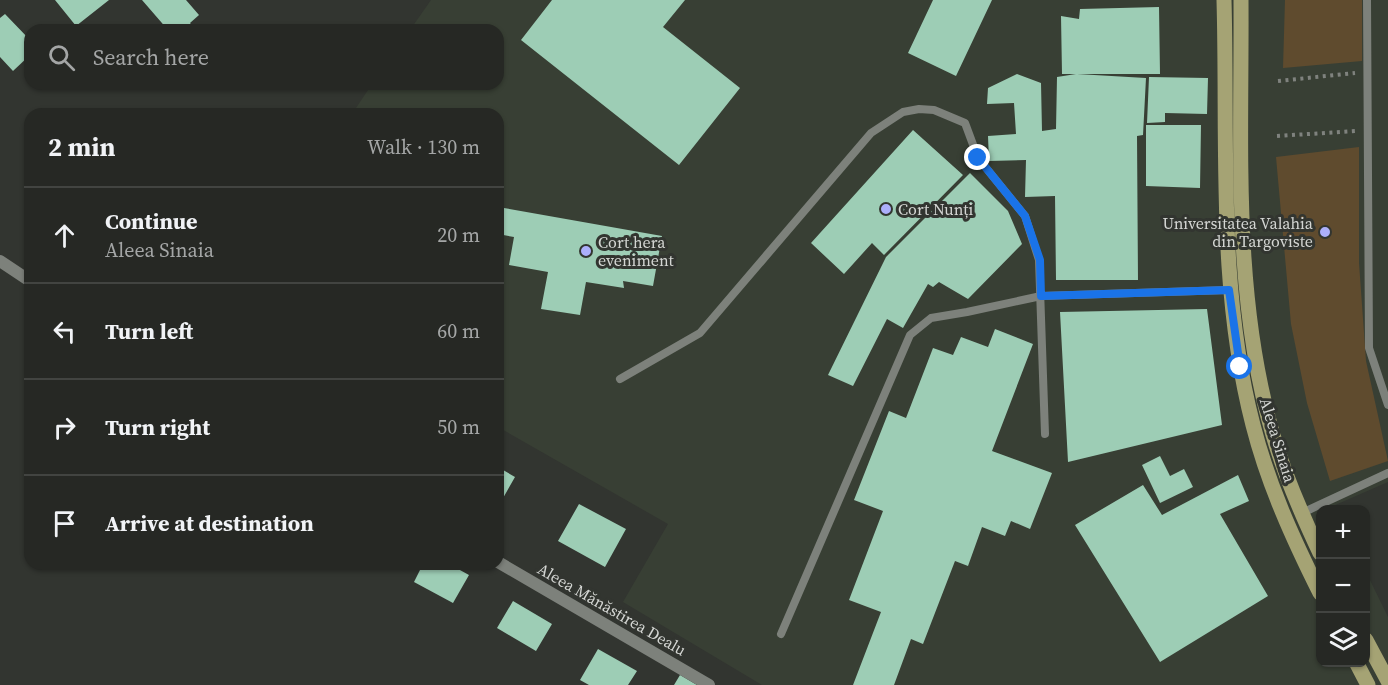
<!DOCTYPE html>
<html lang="en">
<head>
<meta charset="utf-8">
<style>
	:root { --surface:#262824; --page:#2e302c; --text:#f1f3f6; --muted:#a4a6a6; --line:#424441 }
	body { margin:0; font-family:"Source Serif 4",serif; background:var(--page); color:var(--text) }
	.controls { position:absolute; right:18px; bottom:18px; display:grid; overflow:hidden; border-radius:12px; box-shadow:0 2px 4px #0004 }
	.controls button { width:54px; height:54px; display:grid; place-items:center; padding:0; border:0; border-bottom:2px solid var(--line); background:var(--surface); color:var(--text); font:30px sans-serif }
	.stop { position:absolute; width:18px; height:18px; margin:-14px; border:4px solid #1a73e8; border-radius:50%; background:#fff }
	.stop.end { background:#1a73e8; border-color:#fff; box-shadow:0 2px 6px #0008 }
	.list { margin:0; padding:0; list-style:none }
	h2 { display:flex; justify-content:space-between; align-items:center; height:78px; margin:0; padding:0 24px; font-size:26px }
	h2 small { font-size:20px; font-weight:400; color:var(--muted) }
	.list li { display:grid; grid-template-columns:39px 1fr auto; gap:18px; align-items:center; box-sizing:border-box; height:96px; padding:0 24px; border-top:2px solid var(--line) }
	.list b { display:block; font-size:22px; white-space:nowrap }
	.list p { margin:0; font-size:20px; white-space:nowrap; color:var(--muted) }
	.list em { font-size:20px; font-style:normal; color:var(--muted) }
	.icon { flex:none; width:33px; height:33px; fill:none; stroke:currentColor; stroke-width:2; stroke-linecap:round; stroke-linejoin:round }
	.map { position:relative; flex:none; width:1388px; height:685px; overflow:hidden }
	.search { position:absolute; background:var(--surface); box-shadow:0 2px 4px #0004; left:24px; top:24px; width:480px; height:66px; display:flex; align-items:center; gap:15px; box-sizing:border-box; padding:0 21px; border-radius:18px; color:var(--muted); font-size:22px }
	.panel { position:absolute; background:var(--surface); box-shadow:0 2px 4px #0004; left:24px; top:108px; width:480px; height:462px; border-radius:18px }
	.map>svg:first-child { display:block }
	.built { fill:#383f34 }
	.green { fill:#5f4b2e }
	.building { fill:#9dcdb5 }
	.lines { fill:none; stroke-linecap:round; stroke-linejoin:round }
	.path { stroke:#7f827e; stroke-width:4; stroke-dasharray:3 4.5; stroke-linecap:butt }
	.service { stroke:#7d817b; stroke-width:8 }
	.minor { stroke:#7d817b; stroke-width:12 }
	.primary { stroke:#a5a374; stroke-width:15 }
	.route { stroke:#1a73e8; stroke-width:8 }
	.poi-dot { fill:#acaffb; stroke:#323530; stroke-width:2 }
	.labels { text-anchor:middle; stroke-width:6; stroke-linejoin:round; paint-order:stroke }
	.poi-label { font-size:16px; fill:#d4d6d3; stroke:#323530; text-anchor:start }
	.street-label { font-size:16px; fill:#d4d6d3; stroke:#323530 }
</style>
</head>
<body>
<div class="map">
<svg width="1388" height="685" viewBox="0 0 1388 685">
	<rect width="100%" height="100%" fill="#323530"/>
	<!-- built -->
	<path class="built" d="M431,0H1388V482L1333,506L1335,509L1320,510V662H1366V572L1388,617V685H762L623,602L668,524L498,427V114H352L372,84H498V30H410Z"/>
	<!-- green -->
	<path class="green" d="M1285,0H1362V61L1283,68Z
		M1359,147V263L1366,361L1388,461L1330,481L1307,403L1291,324L1276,157Z"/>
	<!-- building -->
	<path class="building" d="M55,0H109L76,26Z
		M142,0H186L199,15L190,23L193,27L190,30H168Z
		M552,0H685L663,27L740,88L679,165L521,40Z
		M933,0H992L956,76L908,53Z
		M1159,7L1160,74H1077L1146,78L1143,135L1137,136L1138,280H1056L1055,196L1025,197L1026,160L989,161L988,136L1016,134L1014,103L987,104L988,88L1017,74L1041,83L1042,131L1056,129L1057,77L1076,74H1062L1061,16L1079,19L1080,9Z
		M5,14L30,40V55L13,71L0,57V18Z
		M1149,77L1208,78L1207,114L1165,113V122L1147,123Z
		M1146,125H1201L1200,188L1146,186Z
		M913,130L963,175L884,255L872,243L844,274L811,243Z
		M970,173L1008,211L1022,244L968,299L939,282L933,287L928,284L903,328L887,319L853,386L828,375L886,257Z
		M498,207L662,236L653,286L623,281L624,288L586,282L580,315L541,309L548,272L509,265L514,237L498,234Z
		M1207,309L1222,425L1068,462L1060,312Z
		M995,329L1033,344L992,451L1052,473L1030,529L1011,521L1005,536L982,527L968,566L955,561L923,644L911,639L894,685H853L881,612L849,600L883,511L854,500L889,411L906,418L933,348L953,355L961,337L988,347Z
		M1160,456L1170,476L1184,469L1193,487L1160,503L1142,465Z
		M498,467L515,477L498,507Z
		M1238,475L1249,501L1220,514L1268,596L1160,662L1075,525L1143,485L1162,515Z
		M579,504L626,529L605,567L558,541Z
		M423,564H449L469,575L453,603L414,582Z
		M513,601L552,624L536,651L497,628Z
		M598,649L637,671L628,685H589L580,680Z
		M680,675L697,685H674Z"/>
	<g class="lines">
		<!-- path -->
		<path class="path" d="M1278,81L1355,73
			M1277,136L1356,131"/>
		<!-- service -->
		<path class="service" d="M1367,0L1369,348L1388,405
			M620,379L700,333L871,133L903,112L919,109L934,110L965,123L978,158L1025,216L1039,260L1045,434
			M1302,513L1388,473
			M781,634L910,335L931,318L967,312L1041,296L1229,290"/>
		<!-- minor -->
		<path class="minor" d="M0,261L30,281
			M498,562L709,685"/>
		<!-- primary -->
		<path class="primary" d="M1224,0C1228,142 1217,286 1253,425C1268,484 1293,539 1320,593
			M1241,0C1242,144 1232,295 1273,435C1285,476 1302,515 1320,553
			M1366,640L1388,681
			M1356,662L1368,685"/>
	</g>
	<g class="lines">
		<!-- route -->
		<path class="route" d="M978,158L1025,216L1040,260L1041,296L1229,290L1240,367"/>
	</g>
	<!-- markers -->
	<g class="poi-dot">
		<circle cx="886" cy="209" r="6"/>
		<circle cx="1325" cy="232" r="6"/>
		<circle cx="586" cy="251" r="6"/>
	</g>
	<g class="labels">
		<!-- poi labels -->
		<g class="poi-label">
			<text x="898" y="215">Cort Nunți</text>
			<text x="1313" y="229" text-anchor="end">Universitatea Valahia<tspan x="1313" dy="18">din Targoviste</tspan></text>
			<text x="598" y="248">Cort hera<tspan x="598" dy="18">eveniment</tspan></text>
		</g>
		<!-- street labels -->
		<g class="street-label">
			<text transform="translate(1278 440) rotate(73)" y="6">Aleea Sinaia</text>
			<text transform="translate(612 609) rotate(30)" y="6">Aleea Mănăstirea Dealu</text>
		</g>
	</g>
</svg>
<div class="controls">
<button>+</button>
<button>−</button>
<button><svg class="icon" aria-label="layers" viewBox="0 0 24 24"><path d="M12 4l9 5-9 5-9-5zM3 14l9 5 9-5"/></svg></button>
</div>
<div class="stop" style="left:1240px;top:367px"></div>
<div class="stop end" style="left:978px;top:158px"></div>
<div class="search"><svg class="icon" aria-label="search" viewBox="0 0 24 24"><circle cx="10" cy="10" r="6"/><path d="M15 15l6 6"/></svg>Search here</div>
<section class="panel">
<h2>2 min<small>Walk · 130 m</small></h2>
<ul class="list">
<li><svg class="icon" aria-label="ahead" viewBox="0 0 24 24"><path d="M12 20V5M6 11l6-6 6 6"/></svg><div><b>Continue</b><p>Aleea Sinaia</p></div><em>20 m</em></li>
<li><svg class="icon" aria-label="left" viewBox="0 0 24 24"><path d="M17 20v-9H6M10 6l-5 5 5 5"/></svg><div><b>Turn left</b></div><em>60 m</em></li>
<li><svg class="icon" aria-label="right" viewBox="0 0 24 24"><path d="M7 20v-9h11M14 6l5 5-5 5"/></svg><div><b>Turn right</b></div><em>50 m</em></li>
<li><svg class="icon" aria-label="arrive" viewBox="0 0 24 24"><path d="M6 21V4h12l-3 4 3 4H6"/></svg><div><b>Arrive at destination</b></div></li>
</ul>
</section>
</div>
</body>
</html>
